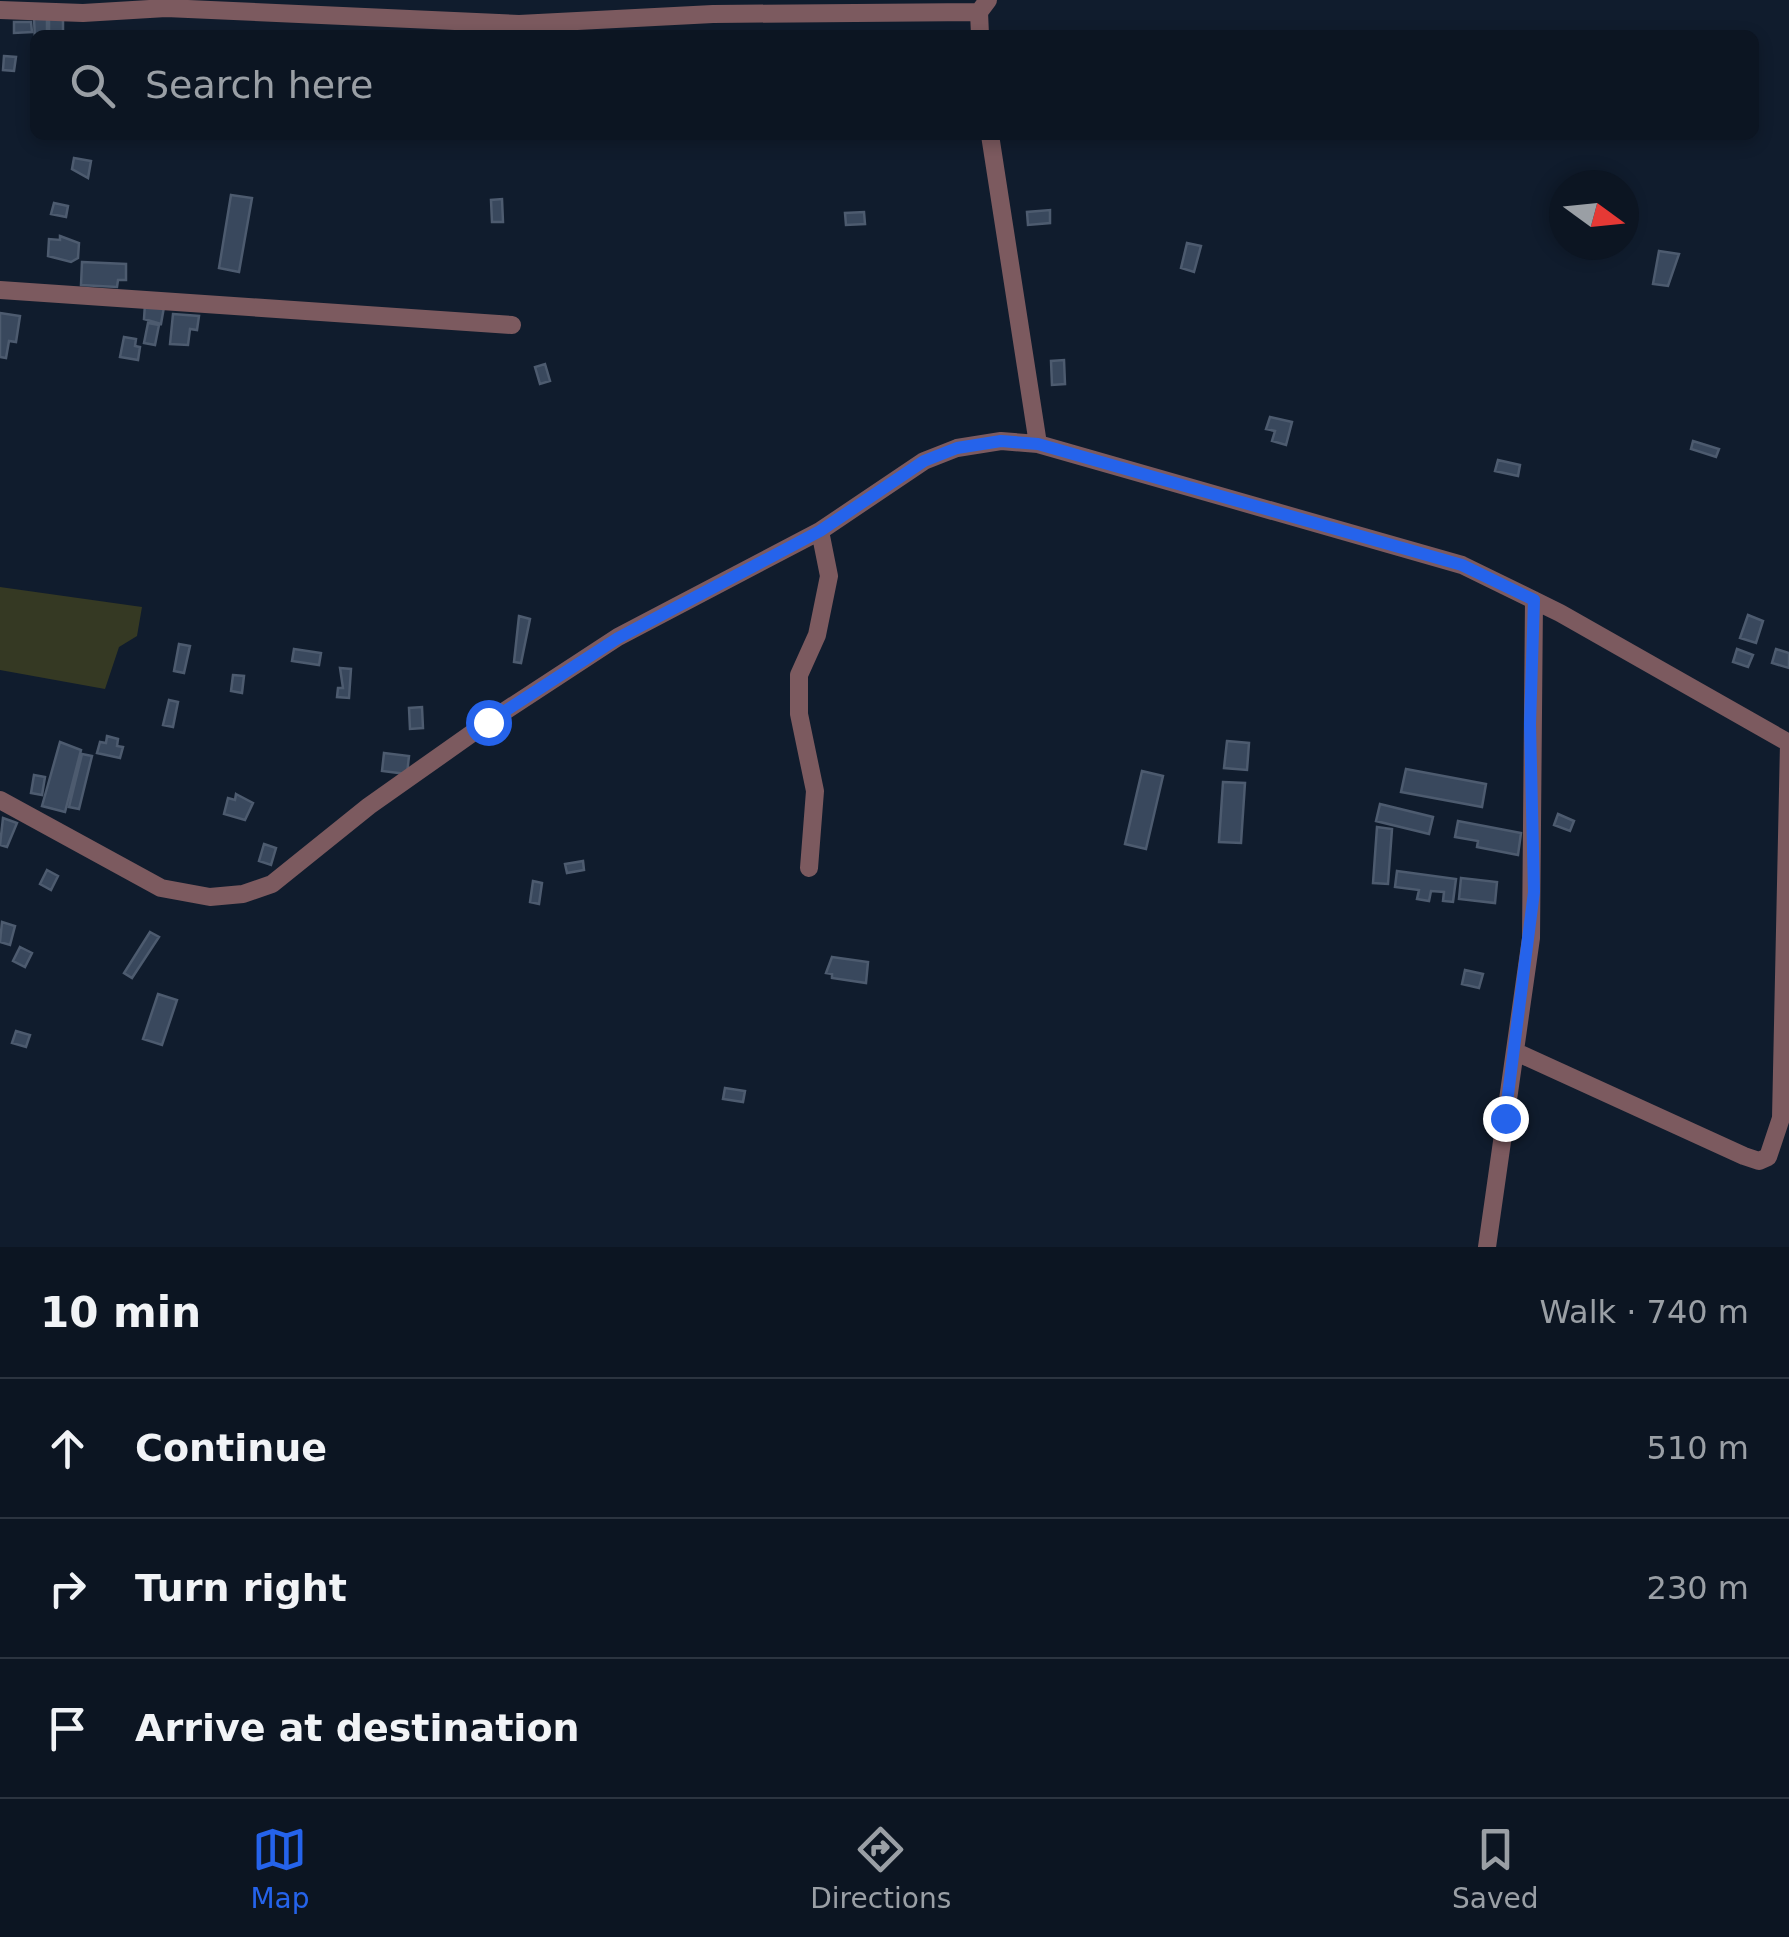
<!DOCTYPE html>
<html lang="en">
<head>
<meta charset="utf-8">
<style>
	:root { --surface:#0c1522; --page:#151e2a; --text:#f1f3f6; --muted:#9a9fa5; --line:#2c3440; --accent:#2563eb }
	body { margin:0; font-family:"DejaVu Sans",sans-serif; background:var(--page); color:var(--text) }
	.compass { position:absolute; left:1549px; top:170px; width:90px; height:90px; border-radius:50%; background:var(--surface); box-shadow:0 5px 15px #0003; rotate:105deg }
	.stop { position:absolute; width:30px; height:30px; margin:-22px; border:8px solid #2563eb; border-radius:50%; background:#fff }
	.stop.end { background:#2563eb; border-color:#fff; box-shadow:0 2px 10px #0008 }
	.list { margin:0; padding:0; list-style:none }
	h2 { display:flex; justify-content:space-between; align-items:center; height:130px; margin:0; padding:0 40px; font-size:42px }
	h2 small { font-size:32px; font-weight:400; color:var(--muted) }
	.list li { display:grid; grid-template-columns:65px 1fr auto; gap:30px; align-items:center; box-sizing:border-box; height:140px; padding:0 40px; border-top:2px solid var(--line) }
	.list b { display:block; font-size:38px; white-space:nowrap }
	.list em { font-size:32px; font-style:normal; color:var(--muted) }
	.icon { flex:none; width:55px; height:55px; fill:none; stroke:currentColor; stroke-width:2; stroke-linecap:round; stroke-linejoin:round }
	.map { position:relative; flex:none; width:1789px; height:1247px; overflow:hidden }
	.search { position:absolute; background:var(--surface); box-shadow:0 5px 15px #0003; left:30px; right:30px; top:30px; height:110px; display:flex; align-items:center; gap:25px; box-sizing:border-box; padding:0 35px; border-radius:15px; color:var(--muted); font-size:38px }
	.sheet { height:550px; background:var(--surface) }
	nav { display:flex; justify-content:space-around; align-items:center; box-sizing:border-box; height:140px; border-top:2px solid var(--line); background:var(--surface); font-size:28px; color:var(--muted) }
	nav a { display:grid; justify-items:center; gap:5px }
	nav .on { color:var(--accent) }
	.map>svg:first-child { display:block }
	.green { fill:#353923 }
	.building { fill:#39485d; stroke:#4d5b6f; stroke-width:2.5 }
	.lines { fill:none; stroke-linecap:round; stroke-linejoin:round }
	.minor { stroke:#7c5a5f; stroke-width:18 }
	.route { stroke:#2563eb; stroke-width:12 }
</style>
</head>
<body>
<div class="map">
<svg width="1789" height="1247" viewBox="0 0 1789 1247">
	<rect width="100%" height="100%" fill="#101c2d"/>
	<!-- green -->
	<path class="green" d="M0,587L142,607L137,636L119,647L105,689L0,670Z"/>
	<!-- building -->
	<path class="building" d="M34,18H47V35H35V40Z
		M49,18H63V33H49Z
		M14,22H31L32,32L14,33Z
		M4,56L16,57L14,71L3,70Z
		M74,158L91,161L88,178L72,169Z
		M231,195L252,198L239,272L219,268Z
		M502,199L503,222H492L491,200Z
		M54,203L68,206L66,217L51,214Z
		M1050,210V223L1028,225L1027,212Z
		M864,212L865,224L846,225L845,213Z
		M60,236L79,243L78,258L71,262L48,256L49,239L60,240Z
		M1187,243L1201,246L1194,272L1181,268Z
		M1659,251L1679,254L1668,286L1653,284Z
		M82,262L126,264V280H118L117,287L81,285Z
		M145,304L164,307L161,324L144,319Z
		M0,313L20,316L16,342L9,341L6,358L0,357Z
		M173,314L199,316L197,330L190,329L188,345L170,344Z
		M148,323L159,325L155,345L144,343Z
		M124,337L136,339L135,346L140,347L138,360L120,357Z
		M1064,360L1065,384L1052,385L1051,361Z
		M545,364L550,381L540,384L535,367Z
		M1270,417L1292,422L1286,445L1272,441L1275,431L1266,429Z
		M1693,441L1719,449L1716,457L1691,449Z
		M1498,460L1520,465L1518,476L1495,471Z
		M1748,615L1763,621L1756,643L1740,638Z
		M519,616L530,619L521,663L514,662Z
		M179,644L190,646L184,673L174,671Z
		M294,649L321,653L319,665L292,661Z
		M1737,649L1753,655L1748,667L1733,662Z
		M1776,649L1789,653V668L1772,663Z
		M340,668L351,669L349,698L337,697L338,688H343Z
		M233,675L244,676L242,693L231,691Z
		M169,700L178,702L173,727L163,725Z
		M422,707L423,728L410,729L409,708Z
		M107,736L118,739L117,746L123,747L120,758L97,753L100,742L106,743Z
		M1227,741L1249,743L1247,770L1224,768Z
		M60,742L81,750L65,812L42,806Z
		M384,753L409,756L407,774L382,771Z
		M82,754L92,756L79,809L69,807Z
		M1406,769L1486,784L1482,807L1401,792Z
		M1142,771L1163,776L1146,849L1125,844Z
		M34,775L45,777L42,795L31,793Z
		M1223,782L1245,783L1241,843L1219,842Z
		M236,794L253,803L245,820L224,814L228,798L235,800Z
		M1380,804L1433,817L1429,834L1376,821Z
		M1558,814L1574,821L1570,831L1554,825Z
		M3,818L17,823L7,847L0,845Z
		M1458,821L1521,833L1518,855L1477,847L1478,841L1455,837Z
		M1377,827L1392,829L1388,884L1373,883Z
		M264,844L276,848L271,865L259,861Z
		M583,861L584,870L567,873L565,864Z
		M47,870L58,876L51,890L40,884Z
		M1397,871L1456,879L1453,902L1443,901L1444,892L1431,891L1429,901L1417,899L1419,890L1395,887Z
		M1461,878L1497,882L1495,903L1459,899Z
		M533,881L542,883L539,904L530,902Z
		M2,922L15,926L10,945L0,942Z
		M150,932L159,937L132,978L124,973Z
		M20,947L32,953L25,967L13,961Z
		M832,957L868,962L866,983L832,978V974L826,973Z
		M1465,970L1483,974L1479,988L1462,984Z
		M158,994L177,1000L162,1045L143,1039Z
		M16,1031L30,1035L26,1047L12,1043Z
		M725,1088L745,1091L743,1102L723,1099Z"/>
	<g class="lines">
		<!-- minor -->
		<path class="minor" d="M0,10L83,13L166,8L519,24L713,14L979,12
			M980,35L979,12L988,0
			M990,135L1038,444
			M0,290L512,325
			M0,800L161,888L210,897L243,894L272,884L369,806L488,722L618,637L820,531L924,461L957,448L1001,441L1038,444L1462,565L1560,613L1789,743
			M809,868L815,791L799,714V675L817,635L829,576L820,531
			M1516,1052L1744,1156L1759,1161L1768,1157L1781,1118L1789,743
			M1487,1247L1531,938L1534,600"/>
	</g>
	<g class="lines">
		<!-- route -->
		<path class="route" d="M488,722L618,638L820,531L924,461L957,448L1001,441L1038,444L1462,565L1534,600L1530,724L1534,892L1505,1118"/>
	</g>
</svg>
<svg class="compass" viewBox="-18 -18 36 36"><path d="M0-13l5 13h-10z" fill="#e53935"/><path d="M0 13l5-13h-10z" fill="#9a9fa5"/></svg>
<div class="stop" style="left:488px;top:722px"></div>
<div class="stop end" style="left:1505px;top:1118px"></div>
<div class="search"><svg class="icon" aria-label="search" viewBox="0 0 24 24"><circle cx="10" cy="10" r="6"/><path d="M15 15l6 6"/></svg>Search here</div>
</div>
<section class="sheet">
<h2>10 min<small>Walk · 740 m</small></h2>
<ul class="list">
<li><svg class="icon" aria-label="ahead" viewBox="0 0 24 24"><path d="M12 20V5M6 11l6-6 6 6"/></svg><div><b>Continue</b></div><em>510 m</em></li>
<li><svg class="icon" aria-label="right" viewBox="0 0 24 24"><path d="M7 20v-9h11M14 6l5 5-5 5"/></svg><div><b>Turn right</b></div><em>230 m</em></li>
<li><svg class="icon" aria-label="arrive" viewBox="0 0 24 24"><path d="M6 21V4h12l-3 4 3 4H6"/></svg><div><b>Arrive at destination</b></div></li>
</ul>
</section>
<nav>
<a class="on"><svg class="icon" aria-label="map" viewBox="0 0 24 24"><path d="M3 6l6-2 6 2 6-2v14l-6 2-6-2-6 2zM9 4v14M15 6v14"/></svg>Map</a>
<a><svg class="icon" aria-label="directions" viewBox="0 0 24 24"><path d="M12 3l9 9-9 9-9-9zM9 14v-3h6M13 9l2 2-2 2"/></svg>Directions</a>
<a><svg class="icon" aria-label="saved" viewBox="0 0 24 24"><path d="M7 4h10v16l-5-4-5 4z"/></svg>Saved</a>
</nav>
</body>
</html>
